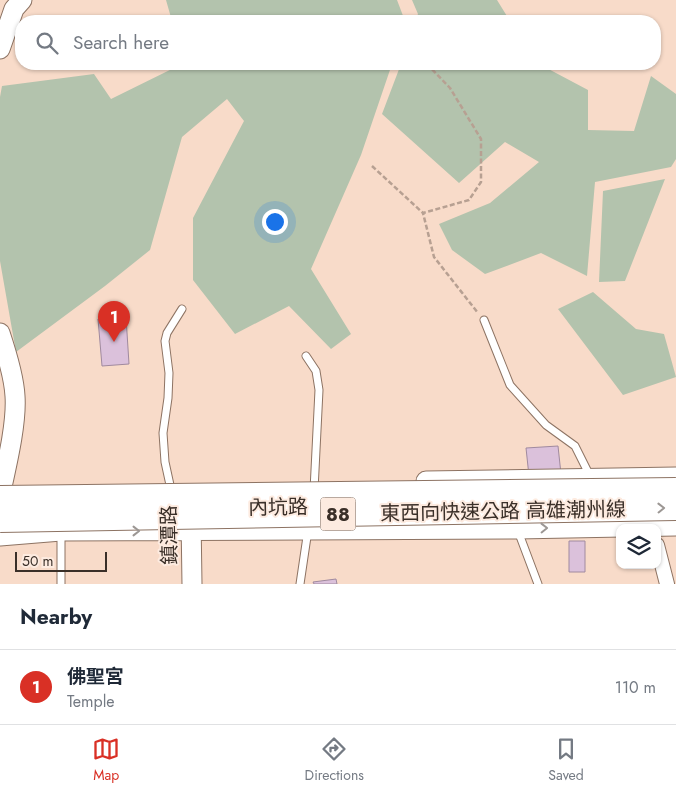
<!DOCTYPE html>
<html lang="en">
<head>
<meta charset="utf-8">
<style>
	:root { --surface:#fff; --page:#f6f6f7; --text:#1f2937; --muted:#747a83; --line:#e0e1e3; --accent:#d93025 }
	body { margin:0; font-family:Jost,"Noto Sans TC",sans-serif; background:var(--page); color:var(--text) }
	.controls { position:absolute; right:15px; bottom:15px; display:grid; overflow:hidden; border-radius:10px; box-shadow:0 1px 4px #0004 }
	.controls button { width:45px; height:45px; display:grid; place-items:center; padding:0; border:0; border-bottom:1px solid var(--line); background:var(--surface); color:var(--text); font:25px sans-serif }
	.scale { position:absolute; left:15px; bottom:12px; width:92px; box-sizing:border-box; padding-left:5px; border:2px solid #3a2f28; border-top:0; font-size:14px; line-height:18px; white-space:nowrap; color:#3a2f28; -webkit-text-stroke:4px #fdebe0; paint-order:stroke }
	.you { position:absolute; left:274px; top:221px; width:18px; height:18px; margin:-12px; border:4px solid #fff; border-radius:50%; background:#1a73e8; box-shadow:0 0 0 8px #1a73e833 }
	.badge { display:grid; place-items:center; width:32px; height:32px; border-radius:50%; background:var(--accent); color:#fff; font-size:16px; font-weight:700 }
	.pin { position:absolute; translate:-50% -41px; filter:drop-shadow(0 1px 2px #0008) }
	.pin::after { content:''; position:absolute; top:26px; width:18px; height:15px; background:inherit; clip-path:polygon(0 0,100% 0,50% 100%) }
	.list { margin:0; padding:0; list-style:none }
	h2 { display:flex; justify-content:space-between; align-items:center; height:65px; margin:0; padding:0 20px; font-size:21px }
	h2 small { font-size:16px; font-weight:400; color:var(--muted) }
	.list li { display:grid; grid-template-columns:32px 1fr auto; gap:15px; align-items:center; box-sizing:border-box; height:75px; padding:0 20px; border-top:1px solid var(--line) }
	.list b { display:block; font-size:19px; white-space:nowrap }
	.list p { margin:0; font-size:16px; white-space:nowrap; color:var(--muted) }
	.list em { font-size:16px; font-style:normal; color:var(--muted) }
	.icon { flex:none; width:28px; height:28px; fill:none; stroke:currentColor; stroke-width:2; stroke-linecap:round; stroke-linejoin:round }
	.map { position:relative; flex:none; width:676px; height:584px; overflow:hidden }
	.search { position:absolute; background:var(--surface); box-shadow:0 1px 4px #0004; left:15px; right:15px; top:15px; height:55px; display:flex; align-items:center; gap:12px; box-sizing:border-box; padding:0 18px; border-radius:20px; color:var(--muted); font-size:19px }
	.sheet { height:140px; background:var(--surface) }
	nav { display:flex; justify-content:space-around; align-items:center; box-sizing:border-box; height:70px; border-top:1px solid var(--line); background:var(--surface); font-size:14px; color:var(--muted) }
	nav a { display:grid; justify-items:center; gap:2px }
	nav .on { color:var(--accent) }
	.map>svg:first-child { display:block }
	.green { fill:#b3c3ad }
	.building { fill:#dbc1db; stroke:#a08a9f }
	.lines { fill:none; stroke-linecap:round; stroke-linejoin:round }
	.lane-casing { stroke:#8d7363; stroke-width:9 }
	.street-casing { stroke:#8d7363; stroke-width:16 }
	.secondary-casing { stroke:#8d7363; stroke-width:21 }
	.path { stroke:#b7a092; stroke-width:2.5; stroke-dasharray:5 2.5; stroke-linecap:butt }
	.lane { stroke:#fff; stroke-width:7 }
	.street { stroke:#fff; stroke-width:14 }
	.secondary { stroke:#fff; stroke-width:19 }
	.highway-bridge-casing { stroke:#8d7363; stroke-width:26; stroke-linecap:butt }
	.highway-bridge { stroke:#fff; stroke-width:24 }
	.oneway { stroke:#9c9794 }
	.labels { text-anchor:middle; stroke-width:4; stroke-linejoin:round; paint-order:stroke }
	.shield { fill:#fdebe0; stroke:#74675f; stroke-width:1 }
	.shield-label { font-size:19px; font-weight:bold; fill:#3a2f28 }
	.street-label { font-size:20px; fill:#3a2f28; stroke:#fdebe0 }
</style>
</head>
<body>
<div class="map">
<svg width="676" height="584" viewBox="0 0 676 584">
	<rect width="100%" height="100%" fill="#f8dbc9"/>
	<!-- green -->
	<path class="green" d="M166,0H397L405,21H172Z
		M412,0H497L510,21H415L418,14Z
		M182,64H392L361,155L311,269L351,334L331,349L289,306L235,334L193,280V218L244,121L227,99L182,137L150,250L105,286L16,352L0,261V97L2,86L94,74L111,99Z
		M401,64H539L588,90V130L634,131L651,76L676,94V159L671,167L595,182L587,276L541,253L485,274L452,250L439,224L490,203L539,162L505,142L459,183L382,114Z
		M665,179L625,281L599,282L603,191Z
		M593,292L636,329L664,334L676,377L623,395L558,309Z"/>
	<!-- building -->
	<path class="building" d="M126,317L129,364L102,366L98,319Z
		M558,446L561,474L529,476L526,448Z
		M569,541H585V572H569Z
		M336,579L337,584H314L313,582Z"/>
	<g class="lines">
		<!-- lane casing -->
		<g class="lane-casing">
			<path id="lane" d="M484,320L510,385L546,425L575,446L590,476
				M306,356L316,371L319,390L314,490
				M170,485L165,462L163,433L168,398L169,373L165,341L167,333L182,309
				M518,531L538,584
				M61,532V584
				M300,584L308,530"/>
		</g>
		<!-- street casing -->
		<g class="street-casing">
			<path id="street" d="M657,545L667,584"/>
		</g>
		<!-- secondary casing -->
		<g class="secondary-casing">
			<path id="secondary" d="M0,49L14,9L22,0
				M0,333C6,351 14,377 15,396C17,424 6,468 0,496
				M426,481L676,477
				M191,518L192,584
				M0,536L61,531L517,529L676,526"/>
		</g>
		<!-- path -->
		<path class="path" d="M427,64L450,88L481,139V182L469,200L423,213L434,257L478,313
			M372,166L423,213"/>
		<!-- lane -->
		<use href="#lane" class="lane"/>
		<!-- street -->
		<use href="#street" class="street"/>
		<!-- secondary -->
		<use href="#secondary" class="secondary"/>
		<!-- highway-bridge casing -->
		<g class="highway-bridge-casing">
			<path id="highway-bridge" d="M0,498L676,490
				M0,520L676,508"/>
		</g>
		<!-- highway-bridge -->
		<use href="#highway-bridge" class="highway-bridge"/>
	</g>
	<!-- one-way arrows -->
	<defs><path id="oneway-chevron" d="M-2-3.5L2.5 0L-2 3.5" fill="none" stroke-width="1.6" stroke-linecap="round" stroke-linejoin="round" transform="scale(1.25)"/></defs>
	<g class="oneway">
		<use href="#oneway-chevron" transform="translate(661 508) rotate(-1)"/>
		<use href="#oneway-chevron" transform="translate(544 528) rotate(-1)"/>
		<use href="#oneway-chevron" transform="translate(136 531)"/>
	</g>
	<g class="labels">
		<!-- shield labels -->
		<rect class="shield" x="320.5" y="497.5" width="35" height="33" rx="4"/>
		<g class="shield-label">
			<text x="338" y="521">88</text>
		</g>
		<!-- street labels -->
		<g class="street-label">
			<text transform="translate(278 507) rotate(-1)" y="7">內坑路</text>
			<text transform="translate(503 511) rotate(-1)" y="7">東西向快速公路 高雄潮州線</text>
			<text transform="translate(169 535) rotate(-91)" y="7">鎮潭路</text>
		</g>
	</g>
</svg>
<div class="controls">
<button><svg class="icon" aria-label="layers" viewBox="0 0 24 24"><path d="M12 4l9 5-9 5-9-5zM3 14l9 5 9-5"/></svg></button>
</div>
<div class="scale">50 m</div>
<div class="you"></div>
<div class="pin badge" style="left:114px;top:342px">1</div>
<div class="search"><svg class="icon" aria-label="search" viewBox="0 0 24 24"><circle cx="10" cy="10" r="6"/><path d="M15 15l6 6"/></svg>Search here</div>
</div>
<section class="sheet">
<h2>Nearby<small></small></h2>
<ul class="list">
<li><span class="badge">1</span><div><b>佛聖宮</b><p>Temple</p></div><em>110 m</em></li>
</ul>
</section>
<nav>
<a class="on"><svg class="icon" aria-label="map" viewBox="0 0 24 24"><path d="M3 6l6-2 6 2 6-2v14l-6 2-6-2-6 2zM9 4v14M15 6v14"/></svg>Map</a>
<a><svg class="icon" aria-label="directions" viewBox="0 0 24 24"><path d="M12 3l9 9-9 9-9-9zM9 14v-3h6M13 9l2 2-2 2"/></svg>Directions</a>
<a><svg class="icon" aria-label="saved" viewBox="0 0 24 24"><path d="M7 4h10v16l-5-4-5 4z"/></svg>Saved</a>
</nav>
</body>
</html>
